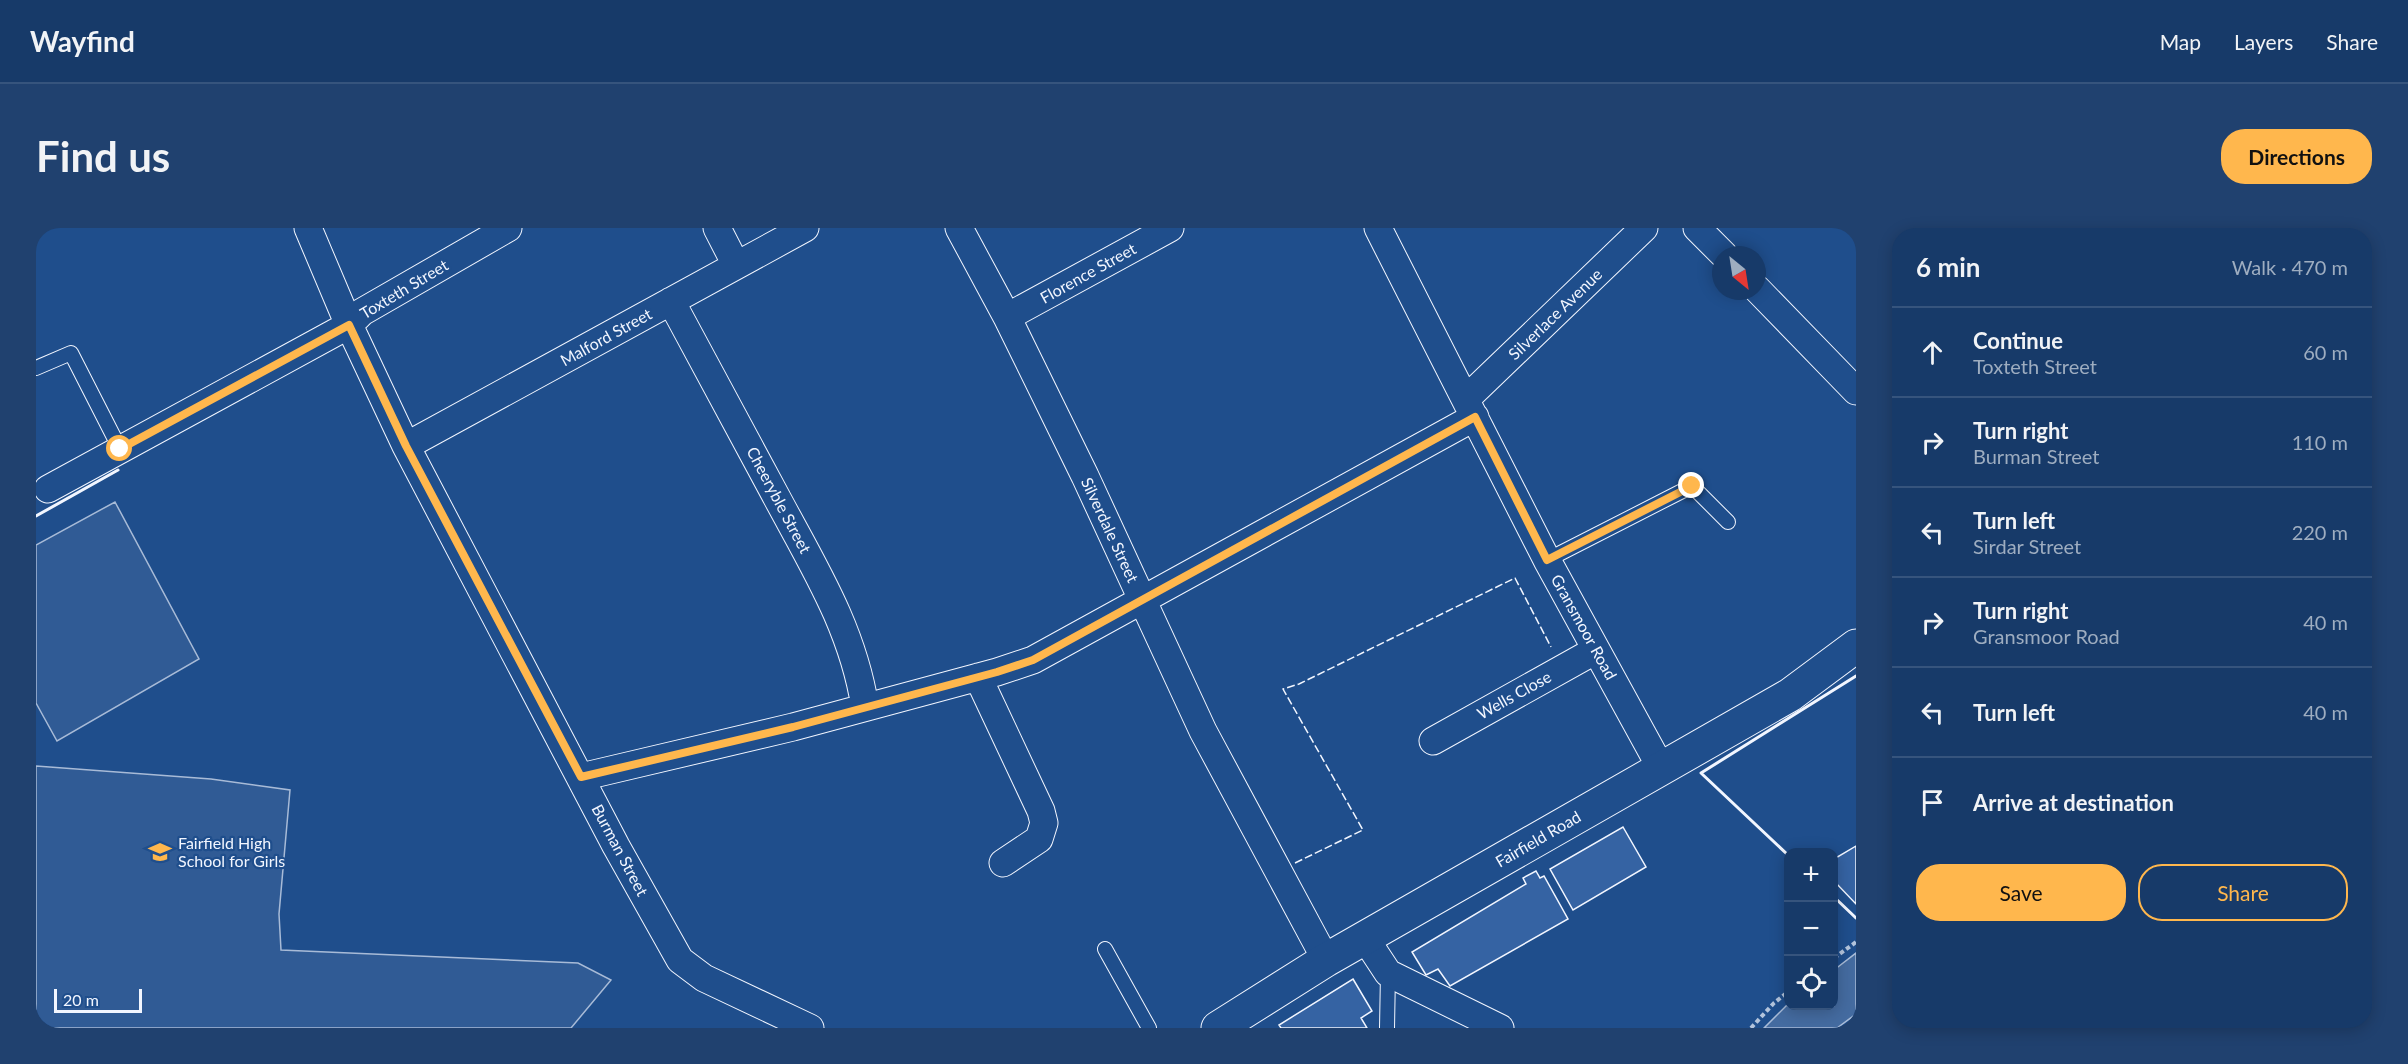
<!DOCTYPE html>
<html lang="en">
<head>
<meta charset="utf-8">
<style>
	:root { --surface:#173a69; --page:#20416f; --text:#f1f3f6; --muted:#9eadc0; --line:#36547d; --accent:#ffb74d }
	body { margin:0; font-family:Lato,sans-serif; background:var(--page); color:var(--text) }
	.controls { position:absolute; right:18px; bottom:18px; display:grid; overflow:hidden; border-radius:12px; box-shadow:0 3px 15px #0003 }
	.controls button { width:54px; height:54px; display:grid; place-items:center; padding:0; border:0; border-bottom:2px solid var(--line); background:var(--surface); color:var(--text); font:30px sans-serif }
	.compass { position:absolute; left:1676px; top:18px; width:54px; height:54px; border-radius:50%; background:var(--surface); box-shadow:0 3px 15px #0003; rotate:150deg }
	.scale { position:absolute; left:18px; bottom:15px; width:88px; box-sizing:border-box; padding-left:6px; border:3px solid #f2f6ff; border-top:0; font-size:16px; line-height:21px; white-space:nowrap; color:#f2f6ff; -webkit-text-stroke:4px #1f4e8c; paint-order:stroke }
	.stop { position:absolute; width:18px; height:18px; margin:-14px; border:4px solid #ffb74d; border-radius:50%; background:#fff }
	.stop.end { background:#ffb74d; border-color:#fff; box-shadow:0 2px 6px #0008 }
	.list { margin:0; padding:0; list-style:none }
	h2 { display:flex; justify-content:space-between; align-items:center; height:78px; margin:0; padding:0 24px; font-size:26px }
	h2 small { font-size:20px; font-weight:400; color:var(--muted) }
	.list li { display:grid; grid-template-columns:39px 1fr auto; gap:18px; align-items:center; box-sizing:border-box; height:90px; padding:0 24px; border-top:2px solid var(--line) }
	.list b { display:block; font-size:22px; white-space:nowrap }
	.list p { margin:0; font-size:20px; white-space:nowrap; color:var(--muted) }
	.list em { font-size:20px; font-style:normal; color:var(--muted) }
	.actions { display:flex; gap:12px; padding:18px 24px }
	.actions a { flex:1; padding:14px 0; border:2px solid var(--accent); border-radius:24px; text-align:center; font-size:21px; color:var(--accent) }
	.actions .main { background:var(--accent); color:#111 }
	.icon { flex:none; width:33px; height:33px; fill:none; stroke:currentColor; stroke-width:2; stroke-linecap:round; stroke-linejoin:round }
	.map { position:relative; flex:none; width:1820px; height:800px; overflow:hidden; border-radius:24px }
	header { display:flex; align-items:center; gap:36px; box-sizing:border-box; height:84px; padding:0 30px; background:var(--surface); border-bottom:2px solid var(--line) }
	header strong { font-size:28px }
	nav { display:flex; gap:33px; margin-inline-start:auto; font-size:21px }
	.intro { display:flex; align-items:center; justify-content:space-between; box-sizing:border-box; height:144px; padding:0 36px }
	h1 { margin:0; font-size:42px }
	.button { padding:15px 27px; border-radius:24px; background:var(--accent); color:#111; font-size:21px; font-weight:700 }
	main { display:flex; gap:36px; padding:0 36px }
	aside { flex:1; background:var(--surface); border-radius:24px; box-shadow:0 3px 15px #0003 }
	.map>svg:first-child { display:block }
	.green { fill:#305b95; stroke:#a8bbd7; stroke-width:1.5 }
	.water { fill:#446ba0; stroke:#a8bbd7; stroke-width:1.5 }
	.building { fill:#3563a3; stroke:#f2f6ff; stroke-width:1.5 }
	.lines { fill:none; stroke-linecap:round; stroke-linejoin:round }
	.lane-casing { stroke:#f2f6ff; stroke-width:16 }
	.street-casing { stroke:#f2f6ff; stroke-width:29 }
	.secondary-casing { stroke:#f2f6ff; stroke-width:35 }
	.path { stroke:#b3c4dc; stroke-width:4; stroke-dasharray:4.5 3; stroke-linecap:butt }
	.lane { stroke:#1f4e8c; stroke-width:14 }
	.street { stroke:#1f4e8c; stroke-width:27 }
	.secondary { stroke:#1f4e8c; stroke-width:33 }
	.fence { stroke:#f2f6ff; stroke-width:1.5; stroke-dasharray:8 3; stroke-linecap:butt }
	.wall { stroke:#f2f6ff; stroke-width:3 }
	.route { stroke:#ffb74d; stroke-width:8 }
	.labels { text-anchor:middle; stroke-width:4.5; stroke-linejoin:round; paint-order:stroke }
	.street-label { font-size:16px; fill:#f2f6ff; stroke:#1f4e8c }
	.poi-label { font-size:16px; fill:#f2f6ff; stroke:#1f4e8c; text-anchor:start }
</style>
</head>
<body>
<header>
<strong>Wayfind</strong>
<nav><a>Map</a><a>Layers</a><a>Share</a></nav>
</header>
<div class="intro"><h1>Find us</h1><a class="button">Directions</a></div>
<main>
<div class="map">
<svg width="1820" height="800" viewBox="0 0 1820 800">
	<rect width="100%" height="100%" fill="#1f4e8c"/>
	<!-- green -->
	<path class="green" d="M79,274L163,431L21,513L0,475V317Z
		M0,538L175,551L254,562L243,686L245,722L542,735L575,752L535,800H0Z"/>
	<!-- water -->
	<path class="water" d="M1820,725V786L1801,800H1728L1752,776V778H1798V742Z"/>
	<!-- building -->
	<path class="building" d="M1587,599L1610,639L1537,682L1514,641Z
		M1820,618V676L1798,653V631Z
		M1500,643L1504,650L1508,648L1532,691L1414,758L1402,741L1390,747L1376,724L1490,656L1487,650Z
		M1317,751L1336,783L1325,790L1331,800H1245L1243,797Z"/>
	<g class="lines">
		<!-- lane casing -->
		<g class="lane-casing">
			<path id="lane" d="M0,140L35,125L84,221
				M1511,332L1656,258L1692,294
				M1069,721L1113,800
				M1351,800L1352,745"/>
		</g>
		<!-- street casing -->
		<g class="street-casing">
			<path id="street" d="M272,0L313,97L370,218L580,618L644,732L668,750L774,800
				M681,0L700,37
				M923,0L971,89L1049,248L1167,503L1290,732
				M1342,0L1511,332L1625,540
				M1661,0L1688,27
				M1721,61L1820,163
				M635,73C671,139 706,205 741,270C778,339 817,401 829,479
				M971,89L1134,0
				M1430,171L1608,0
				M370,218L769,0
				M12,261L313,97L326,84L472,0
				M942,449L1005,583L1008,595L1003,611L967,635
				M1397,513L1560,422
				M545,549L757,499L961,444L997,432L1439,189
				M1329,710L1352,745L1464,800"/>
		</g>
		<!-- secondary casing -->
		<g class="secondary-casing">
			<path id="secondary" d="M1182,800L1290,732L1754,467L1820,418"/>
		</g>
		<!-- path -->
		<path class="path" d="M1798,730L1820,714
			M1715,800L1738,775L1752,764"/>
		<!-- lane -->
		<use href="#lane" class="lane"/>
		<!-- street -->
		<use href="#street" class="street"/>
		<!-- secondary -->
		<use href="#secondary" class="secondary"/>
		<!-- fence -->
		<path class="fence" d="M1259,635L1327,602L1247,461L1263,456L1479,350L1515,419"/>
		<!-- wall -->
		<path class="wall" d="M0,288L82,242
			M1752,627L1665,545L1820,448
			M1798,669L1820,690"/>
	</g>
	<g class="lines">
		<!-- route -->
		<path class="route" d="M84,221L313,97L370,218L545,549L757,499L961,444L997,432L1439,189L1511,332L1656,258"/>
	</g>
	<!-- icons -->
	<defs>
		<g id="school-bare" transform="scale(1.8)"><path d="M0-5L7-2L0 1L-7-2ZM-4 1L0 2.5L4 1V4Q0 6-4 4Z" fill="#ffb74d" stroke="#1f4e8c" stroke-width="2.5" paint-order="stroke"/></g>
	</defs>
	<g fill-rule="evenodd">
		<use href="#school-bare" x="124" y="624"/>
	</g>
	<g class="labels">
		<!-- street labels -->
		<g class="street-label">
			<text transform="translate(1052 45) rotate(-29)" y="6">Florence Street</text>
			<text transform="translate(368 61) rotate(-31)" y="6">Toxteth Street</text>
			<text transform="translate(1519 86) rotate(-44)" y="6">Silverlace Avenue</text>
			<text transform="translate(570 109) rotate(-29)" y="6">Malford Street</text>
			<text transform="translate(743 272) rotate(62)" y="6">Cheeryble Street</text>
			<text transform="translate(1074 302) rotate(65)" y="6">Silverdale Street</text>
			<text transform="translate(1548 399) rotate(61)" y="6">Gransmoor Road</text>
			<text transform="translate(1478 467) rotate(-29)" y="6">Wells Close</text>
			<text transform="translate(1502 611) rotate(-30)" y="6">Fairfield Road</text>
			<text transform="translate(584 622) rotate(62)" y="6">Burman Street</text>
		</g>
		<!-- poi labels -->
		<g class="poi-label">
			<text x="142" y="621">Fairfield High<tspan x="142" dy="18">School for Girls</tspan></text>
		</g>
	</g>
</svg>
<div class="controls">
<button>+</button>
<button>−</button>
<button><svg class="icon" aria-label="locate" viewBox="0 0 24 24"><circle cx="12" cy="12" r="6"/><path d="M12 2v4M12 18v4M2 12h4M18 12h4"/></svg></button>
</div>
<svg class="compass" viewBox="-18 -18 36 36"><path d="M0-13l5 13h-10z" fill="#e53935"/><path d="M0 13l5-13h-10z" fill="#9eadc0"/></svg>
<div class="scale">20 m</div>
<div class="stop" style="left:84px;top:221px"></div>
<div class="stop end" style="left:1656px;top:258px"></div>
</div>
<aside>
<h2>6 min<small>Walk · 470 m</small></h2>
<ul class="list">
<li><svg class="icon" aria-label="ahead" viewBox="0 0 24 24"><path d="M12 20V5M6 11l6-6 6 6"/></svg><div><b>Continue</b><p>Toxteth Street</p></div><em>60 m</em></li>
<li><svg class="icon" aria-label="right" viewBox="0 0 24 24"><path d="M7 20v-9h11M14 6l5 5-5 5"/></svg><div><b>Turn right</b><p>Burman Street</p></div><em>110 m</em></li>
<li><svg class="icon" aria-label="left" viewBox="0 0 24 24"><path d="M17 20v-9H6M10 6l-5 5 5 5"/></svg><div><b>Turn left</b><p>Sirdar Street</p></div><em>220 m</em></li>
<li><svg class="icon" aria-label="right" viewBox="0 0 24 24"><path d="M7 20v-9h11M14 6l5 5-5 5"/></svg><div><b>Turn right</b><p>Gransmoor Road</p></div><em>40 m</em></li>
<li><svg class="icon" aria-label="left" viewBox="0 0 24 24"><path d="M17 20v-9H6M10 6l-5 5 5 5"/></svg><div><b>Turn left</b></div><em>40 m</em></li>
<li><svg class="icon" aria-label="arrive" viewBox="0 0 24 24"><path d="M6 21V4h12l-3 4 3 4H6"/></svg><div><b>Arrive at destination</b></div></li>
</ul>
<div class="actions"><a class="main">Save</a><a>Share</a></div>
</aside>
</main>
</body>
</html>
